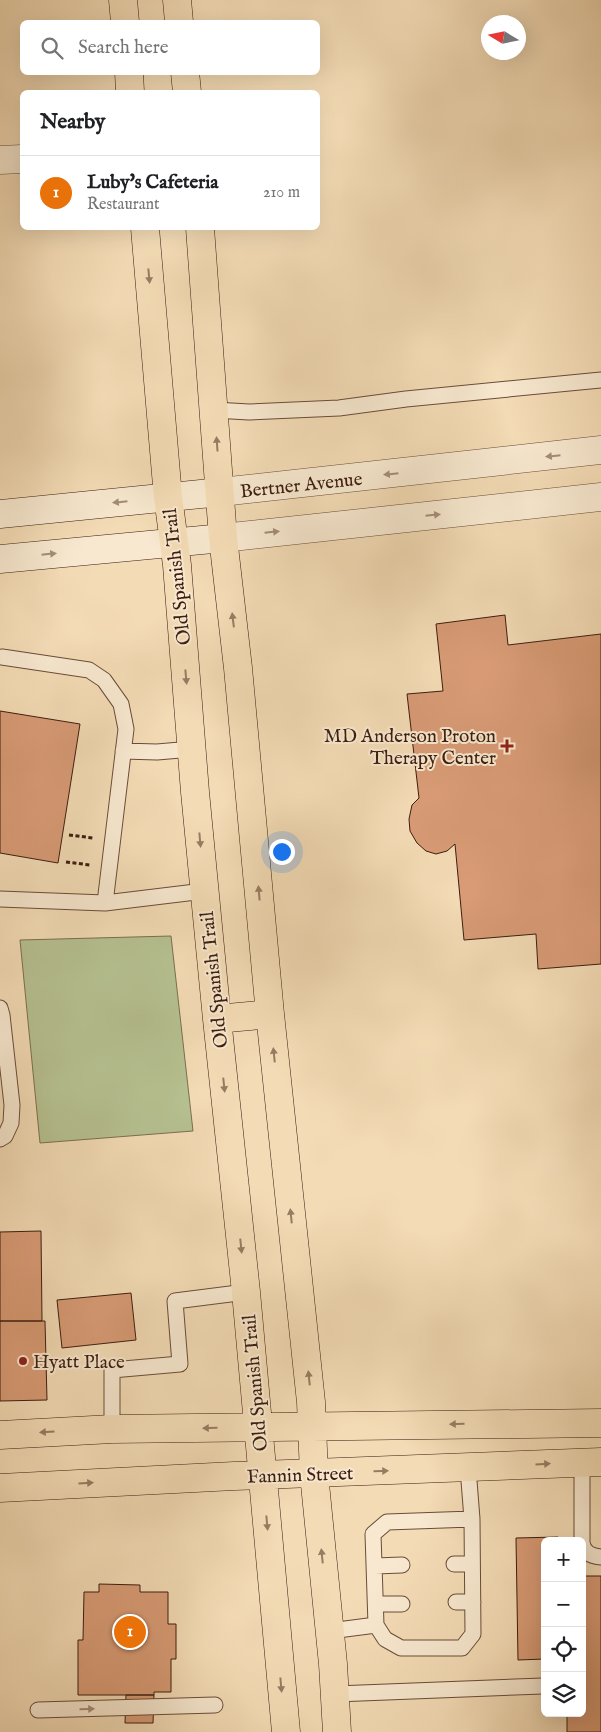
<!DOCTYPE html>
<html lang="en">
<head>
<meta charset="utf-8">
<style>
	:root { --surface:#fff; --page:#f6f6f6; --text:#202124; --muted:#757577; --line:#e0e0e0; --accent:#7c3aed }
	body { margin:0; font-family:"IM FELL English",serif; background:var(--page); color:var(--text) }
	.controls { position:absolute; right:15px; bottom:15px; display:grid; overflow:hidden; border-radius:8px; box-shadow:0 5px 20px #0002 }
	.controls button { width:45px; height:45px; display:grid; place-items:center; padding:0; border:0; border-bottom:1px solid var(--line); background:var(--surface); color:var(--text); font:25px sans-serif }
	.compass { position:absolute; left:481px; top:15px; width:45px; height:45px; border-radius:50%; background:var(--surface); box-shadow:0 5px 20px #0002; rotate:280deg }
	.you { position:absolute; left:281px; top:851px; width:18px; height:18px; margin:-12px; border:4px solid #fff; border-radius:50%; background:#1a73e8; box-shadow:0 0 0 8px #1a73e833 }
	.badge { display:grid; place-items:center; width:32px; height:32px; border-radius:50%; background:var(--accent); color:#fff; font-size:16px; font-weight:700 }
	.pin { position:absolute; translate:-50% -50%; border:2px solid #fff; box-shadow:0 1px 5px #0006 }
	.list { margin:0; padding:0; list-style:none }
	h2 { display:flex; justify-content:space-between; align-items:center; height:65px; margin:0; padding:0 20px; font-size:21px }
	h2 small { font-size:16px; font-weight:400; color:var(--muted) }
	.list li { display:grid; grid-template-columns:32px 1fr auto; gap:15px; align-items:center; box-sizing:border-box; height:75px; padding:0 20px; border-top:1px solid var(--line) }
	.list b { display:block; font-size:19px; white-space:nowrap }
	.list p { margin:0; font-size:16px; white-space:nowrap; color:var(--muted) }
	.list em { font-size:16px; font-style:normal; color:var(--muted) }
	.icon { flex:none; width:28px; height:28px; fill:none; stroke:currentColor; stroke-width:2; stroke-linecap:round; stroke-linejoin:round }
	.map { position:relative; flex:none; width:601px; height:1732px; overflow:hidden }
	.search { position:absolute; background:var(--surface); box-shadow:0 5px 20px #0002; left:20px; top:20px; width:300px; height:55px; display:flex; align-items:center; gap:12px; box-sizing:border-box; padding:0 18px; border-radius:8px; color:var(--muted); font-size:19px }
	.panel { position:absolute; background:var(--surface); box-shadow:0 5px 20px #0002; left:20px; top:90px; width:300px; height:140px; border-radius:8px }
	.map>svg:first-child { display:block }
	.green { fill:#b6c191; stroke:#7a6f50 }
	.building { fill:#d89b75; stroke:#3d1d10 }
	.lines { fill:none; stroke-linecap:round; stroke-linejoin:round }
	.lane-casing { stroke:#6a4c39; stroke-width:17 }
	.street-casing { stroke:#6a4c39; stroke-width:29 }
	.secondary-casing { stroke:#3d1d10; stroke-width:29 }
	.primary-casing { stroke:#3d1d10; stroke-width:29 }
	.path { stroke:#3d1d10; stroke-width:3; stroke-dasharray:4 2.5; stroke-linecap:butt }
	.lane { stroke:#f7e8cf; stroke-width:15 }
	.street { stroke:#f7e8cf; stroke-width:28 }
	.secondary { stroke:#f7e8cf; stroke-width:28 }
	.primary { stroke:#f3dbb5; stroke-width:28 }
	.oneway { fill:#987c62 }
	.oneway2 { fill:#a38d79 }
	.poi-dot { fill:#8f2418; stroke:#f7e8cf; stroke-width:2 }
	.labels { text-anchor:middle; stroke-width:4; stroke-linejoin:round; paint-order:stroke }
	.street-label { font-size:19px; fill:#3d1d10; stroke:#f7e8cf }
	.poi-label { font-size:19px; fill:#3d1d10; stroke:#f7e8cf; text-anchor:end }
</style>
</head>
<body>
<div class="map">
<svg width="601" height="1732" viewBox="0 0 601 1732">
	<rect width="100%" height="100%" fill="#f3dbb5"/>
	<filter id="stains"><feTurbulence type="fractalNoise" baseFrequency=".004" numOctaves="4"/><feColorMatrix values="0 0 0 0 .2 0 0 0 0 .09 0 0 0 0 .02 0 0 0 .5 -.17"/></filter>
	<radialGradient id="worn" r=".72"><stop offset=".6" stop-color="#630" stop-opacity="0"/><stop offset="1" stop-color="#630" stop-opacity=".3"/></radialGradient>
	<!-- green -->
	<path class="green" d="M171,936L193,1131L40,1143L20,940Z"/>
	<!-- building -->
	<path class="building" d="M505,615L508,645L601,634V964L538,969L536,934L464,940L455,844L447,851L436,854L426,851L417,843L410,831L409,819L412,805L419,798L407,694L443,691L436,624Z
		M0,711L80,724L58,863L0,853Z
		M41,1231L42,1321H0V1232Z
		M131,1293L136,1340L62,1348L57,1300Z
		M0,1321H45L47,1400L0,1401Z
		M558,1537V1541H545V1659L518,1660L516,1538Z
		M582,1576H601V1732H567V1713H582Z
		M99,1584L140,1585V1592H168V1624H176V1659H171V1692H154V1695H78V1640H83L84,1592H99Z
		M126,1695H154L153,1723H125Z"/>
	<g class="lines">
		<!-- lane casing -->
		<g class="lane-casing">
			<path id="lane" d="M214,410L249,412L339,408L406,399L601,380
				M2,657L89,670L104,680L121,704L126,729L105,903
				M123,751L157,752L192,749
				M0,899L105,903L204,891
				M0,1008L2,1015L12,1105L11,1123L5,1136L0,1139
				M112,1429V1370L180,1364L175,1301L246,1292
				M582,1463V1541
				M582,1543C584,1553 591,1556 601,1557
				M454,1564H472
				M375,1566L402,1565
				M456,1602H473
				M376,1604H402
				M376,1625L373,1534L387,1522L472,1519
				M330,1631L376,1625L385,1639L401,1648H462L473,1634L472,1519L468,1468
				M335,1694L543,1686
				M38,1710L215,1705"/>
		</g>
		<!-- street casing -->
		<g class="street-casing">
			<path id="street" d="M0,160L22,159
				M221,492L601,450
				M223,538L601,497"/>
		</g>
		<!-- secondary casing -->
		<g class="secondary-casing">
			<path id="secondary" d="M0,514L221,492
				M0,559L223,538"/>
		</g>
		<!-- primary casing -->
		<g class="primary-casing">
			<path id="primary" d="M123,0L125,22
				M177,0L179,22
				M129,72L130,92
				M185,72L187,92
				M145,228L168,497L177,565L195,792L217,1019L246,1292L286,1732
				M200,228L223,538L238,668L270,1014L311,1402L314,1474L333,1664L337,1732
				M217,1019L270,1014
				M0,1435L112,1429L601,1423
				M0,1488L234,1476L601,1462"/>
		</g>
		<!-- path -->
		<path class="path" d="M69,835L93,838
			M66,862L90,865"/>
		<!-- lane -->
		<use href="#lane" class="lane"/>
		<!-- street -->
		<use href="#street" class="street"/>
		<!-- secondary -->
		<use href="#secondary" class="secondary"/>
		<!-- primary -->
		<use href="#primary" class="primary"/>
	</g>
	<!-- one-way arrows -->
	<defs><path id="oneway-solid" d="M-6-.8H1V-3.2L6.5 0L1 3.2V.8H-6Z" transform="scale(1.25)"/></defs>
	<g class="oneway">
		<use href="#oneway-solid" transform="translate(149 276) rotate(85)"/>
		<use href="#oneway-solid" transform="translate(217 444) rotate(-94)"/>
		<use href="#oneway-solid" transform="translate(233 620) rotate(-97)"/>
		<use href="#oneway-solid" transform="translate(186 677) rotate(85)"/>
		<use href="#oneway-solid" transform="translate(200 840) rotate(85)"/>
		<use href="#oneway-solid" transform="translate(259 893) rotate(-95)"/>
		<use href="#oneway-solid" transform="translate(274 1055) rotate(-96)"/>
		<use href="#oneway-solid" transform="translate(224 1085) rotate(84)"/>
		<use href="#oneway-solid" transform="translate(291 1216) rotate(-96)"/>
		<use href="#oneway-solid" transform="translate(241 1246) rotate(84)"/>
		<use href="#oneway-solid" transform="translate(309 1378) rotate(-96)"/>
		<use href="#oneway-solid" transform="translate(457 1424) rotate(179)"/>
		<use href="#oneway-solid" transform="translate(210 1428) rotate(179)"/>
		<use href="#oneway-solid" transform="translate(47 1432) rotate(177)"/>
		<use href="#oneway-solid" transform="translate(543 1464) rotate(-3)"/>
		<use href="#oneway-solid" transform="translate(381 1471) rotate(-2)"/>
		<use href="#oneway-solid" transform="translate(86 1483) rotate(-3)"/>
		<use href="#oneway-solid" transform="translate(267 1523) rotate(85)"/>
		<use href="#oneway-solid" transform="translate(322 1556) rotate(-96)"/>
		<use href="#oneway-solid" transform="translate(281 1685) rotate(85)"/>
	</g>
	<g class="oneway2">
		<use href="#oneway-solid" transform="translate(553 456) rotate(174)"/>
		<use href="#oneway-solid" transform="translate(391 474) rotate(174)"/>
		<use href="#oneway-solid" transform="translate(120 502) rotate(174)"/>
		<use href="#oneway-solid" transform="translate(433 515) rotate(-6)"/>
		<use href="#oneway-solid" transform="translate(272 532) rotate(-6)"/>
		<use href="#oneway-solid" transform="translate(49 554) rotate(-6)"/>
		<use href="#oneway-solid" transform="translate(87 1709) rotate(-2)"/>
	</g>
	<!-- markers -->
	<g class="poi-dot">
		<path d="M504.5 738.5h5v5h5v5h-5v5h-5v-5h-5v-5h5z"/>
		<circle cx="23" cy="1361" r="5"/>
	</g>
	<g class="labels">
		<!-- street labels -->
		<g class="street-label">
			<text transform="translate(301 484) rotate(-6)" y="7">Bertner Avenue</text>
			<text transform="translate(176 577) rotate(-96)" y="7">Old Spanish Trail</text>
			<text transform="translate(213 980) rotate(-96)" y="7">Old Spanish Trail</text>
			<text transform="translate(254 1383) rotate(-95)" y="7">Old Spanish Trail</text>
			<text transform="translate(300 1474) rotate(-2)" y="7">Fannin Street</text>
		</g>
		<!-- poi labels -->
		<g class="poi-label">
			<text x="496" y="742">MD Anderson Proton<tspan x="496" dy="22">Therapy Center</tspan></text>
			<text x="33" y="1368" text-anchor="start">Hyatt Place</text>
		</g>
	</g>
	<rect width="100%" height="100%" filter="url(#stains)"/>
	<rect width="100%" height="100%" fill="url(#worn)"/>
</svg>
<div class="controls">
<button>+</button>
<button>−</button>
<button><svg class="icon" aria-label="locate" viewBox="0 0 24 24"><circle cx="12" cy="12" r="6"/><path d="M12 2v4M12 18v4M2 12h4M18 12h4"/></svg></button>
<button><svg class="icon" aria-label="layers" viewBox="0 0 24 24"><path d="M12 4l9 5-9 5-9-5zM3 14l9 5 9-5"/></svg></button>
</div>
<svg class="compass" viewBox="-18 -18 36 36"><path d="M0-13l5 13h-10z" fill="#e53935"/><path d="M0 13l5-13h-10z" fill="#757577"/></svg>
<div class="you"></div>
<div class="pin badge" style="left:130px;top:1632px;background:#e8710a">1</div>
<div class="search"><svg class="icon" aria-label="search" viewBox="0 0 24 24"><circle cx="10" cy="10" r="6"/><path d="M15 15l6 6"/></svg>Search here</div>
<section class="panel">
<h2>Nearby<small></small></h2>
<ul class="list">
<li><span class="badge" style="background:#e8710a">1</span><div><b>Luby's Cafeteria</b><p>Restaurant</p></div><em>210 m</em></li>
</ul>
</section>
</div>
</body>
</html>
